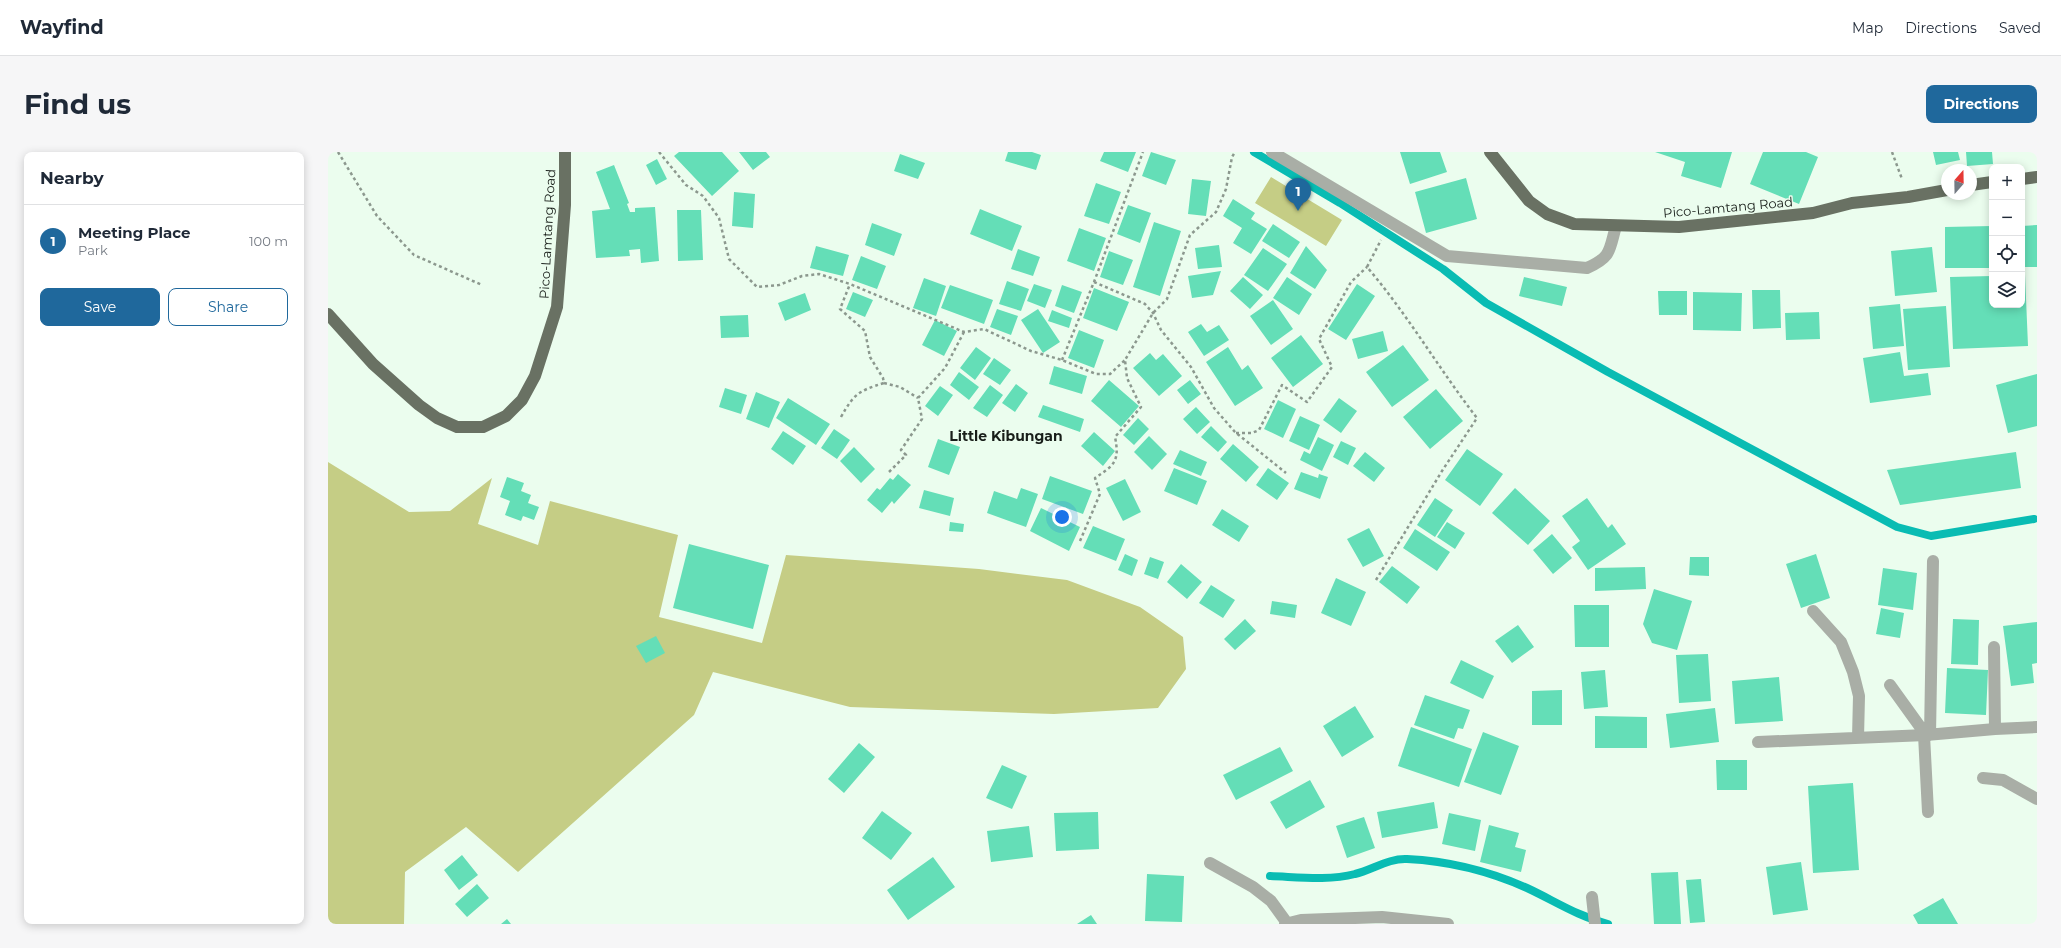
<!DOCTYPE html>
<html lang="en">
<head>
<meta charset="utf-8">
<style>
	:root { --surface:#fff; --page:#f6f6f7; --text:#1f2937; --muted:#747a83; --line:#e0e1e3; --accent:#1f689c }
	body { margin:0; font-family:Montserrat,sans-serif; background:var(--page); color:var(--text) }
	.controls { position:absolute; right:12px; top:12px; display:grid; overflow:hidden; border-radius:8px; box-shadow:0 2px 10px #0003 }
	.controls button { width:36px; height:36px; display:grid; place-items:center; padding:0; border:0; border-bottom:1px solid var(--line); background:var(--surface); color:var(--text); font:20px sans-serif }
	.compass { position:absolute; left:1613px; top:12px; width:36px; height:36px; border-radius:50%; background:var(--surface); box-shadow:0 2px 10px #0003; rotate:20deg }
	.you { position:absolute; left:734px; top:365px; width:14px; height:14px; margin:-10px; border:3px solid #fff; border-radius:50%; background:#1a73e8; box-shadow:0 0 0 6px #1a73e833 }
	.badge { display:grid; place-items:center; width:26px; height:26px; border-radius:50%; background:var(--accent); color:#fff; font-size:13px; font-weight:700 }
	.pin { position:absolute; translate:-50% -33px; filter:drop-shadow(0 1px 2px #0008) }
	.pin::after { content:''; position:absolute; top:21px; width:14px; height:12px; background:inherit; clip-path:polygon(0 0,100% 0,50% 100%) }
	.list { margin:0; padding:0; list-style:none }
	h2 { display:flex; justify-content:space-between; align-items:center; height:52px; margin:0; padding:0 16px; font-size:17px }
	h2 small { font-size:13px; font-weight:400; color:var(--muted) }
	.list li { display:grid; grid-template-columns:26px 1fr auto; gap:12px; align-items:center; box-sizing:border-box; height:72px; padding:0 16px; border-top:1px solid var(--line) }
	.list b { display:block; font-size:15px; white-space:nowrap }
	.list p { margin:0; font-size:13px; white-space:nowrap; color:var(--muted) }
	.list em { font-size:13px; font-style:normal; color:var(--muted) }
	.actions { display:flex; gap:8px; padding:12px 16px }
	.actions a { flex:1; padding:9px 0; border:1px solid var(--accent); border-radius:8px; text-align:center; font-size:14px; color:var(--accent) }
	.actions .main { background:var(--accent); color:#fff }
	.icon { flex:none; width:22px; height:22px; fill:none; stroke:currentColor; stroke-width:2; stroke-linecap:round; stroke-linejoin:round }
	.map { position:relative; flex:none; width:1709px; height:772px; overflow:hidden; border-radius:8px }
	header { display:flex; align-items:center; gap:24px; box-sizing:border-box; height:56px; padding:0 20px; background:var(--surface); border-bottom:1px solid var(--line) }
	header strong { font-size:19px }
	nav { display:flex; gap:22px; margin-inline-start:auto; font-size:14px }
	.intro { display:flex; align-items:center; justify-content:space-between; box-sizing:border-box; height:96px; padding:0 24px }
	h1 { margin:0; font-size:28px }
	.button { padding:10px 18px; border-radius:8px; background:var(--accent); color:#fff; font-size:14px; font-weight:700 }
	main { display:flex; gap:24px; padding:0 24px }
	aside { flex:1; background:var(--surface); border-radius:8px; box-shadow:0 2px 10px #0003 }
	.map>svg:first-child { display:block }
	.green { fill:#c5cd85 }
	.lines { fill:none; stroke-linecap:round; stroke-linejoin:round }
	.stream { stroke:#09bcb3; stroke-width:8 }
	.building { fill:#64deb7 }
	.path { stroke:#8c988e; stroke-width:2.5; stroke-dasharray:3 3; stroke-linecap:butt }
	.lane { stroke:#a9aea6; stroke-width:12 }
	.street { stroke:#a9aea6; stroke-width:12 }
	.primary { stroke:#697163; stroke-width:12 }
	.labels { text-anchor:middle; stroke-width:3; stroke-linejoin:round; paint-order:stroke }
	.street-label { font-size:13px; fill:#181e19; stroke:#ebfdee }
	.neighbourhood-label { font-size:14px; font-weight:bold; fill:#181e19; stroke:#ebfdee }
</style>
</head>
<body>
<header>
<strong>Wayfind</strong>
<nav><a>Map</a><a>Directions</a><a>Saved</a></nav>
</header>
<div class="intro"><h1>Find us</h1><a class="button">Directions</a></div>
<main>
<aside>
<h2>Nearby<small></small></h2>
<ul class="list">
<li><span class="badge">1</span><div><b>Meeting Place</b><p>Park</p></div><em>100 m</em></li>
</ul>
<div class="actions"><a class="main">Save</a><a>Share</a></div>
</aside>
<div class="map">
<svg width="1709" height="772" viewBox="0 0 1709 772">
	<rect width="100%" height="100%" fill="#ebfdee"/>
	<!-- green -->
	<path class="green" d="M943,25L1014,68L998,94L927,51Z
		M0,310L81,360L122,359L164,326L150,372L210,393L222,349L350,383L331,465L434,491L458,403L651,417L739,428L812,455L855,485L858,517L830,556L726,562L522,555L385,520L366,563L190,720L138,675L77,720L76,772H0Z"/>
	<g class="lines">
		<!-- stream -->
		<path class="stream" d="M926,0L1012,51L1115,117L1158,151L1280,220L1569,375L1603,384L1706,367
			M942,724C970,725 1000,729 1027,722C1044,718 1061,706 1079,707C1121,709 1161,719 1199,736C1227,749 1249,764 1280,772"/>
	</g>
	<!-- building -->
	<path class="building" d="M351,0H394L411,19L384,44L346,4Z
		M411,0H438L442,5L425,18Z
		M680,0H704L713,3L708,18L677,9Z
		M776,0H808L800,20L772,9Z
		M823,0L848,8L838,33L814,24Z
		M1072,0H1112L1119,20L1082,32Z
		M1327,0H1404L1393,36L1353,24L1357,10Z
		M1435,0H1478L1490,5L1471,52L1422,32Z
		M1605,0H1630L1632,8L1608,13Z
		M1638,0H1664L1665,12L1639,14Z
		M572,2L597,11L590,27L566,19Z
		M329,7L339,27L328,33L318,13Z
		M286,13L301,51L299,52L302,60H307V56L327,55L331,109L313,111L312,97L301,98L302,104L268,106L264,59L282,57L268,20Z
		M1138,26L1149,67L1098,81L1087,40Z
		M864,27L883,29L878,64L860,62Z
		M768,31L793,40L781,72L756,64Z
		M406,40L427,42L425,76L404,74Z
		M905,47L927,61L923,67L939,77L923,102L905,91L914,76L895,64Z
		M800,53L823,61L812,91L789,82Z
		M652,57L694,74L684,99L642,82Z
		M349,58H373L375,108L350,109Z
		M826,70L853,79L832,144L805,135Z
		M544,71L574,82L566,104L537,93Z
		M945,72L972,90L961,106L934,89Z
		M1709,73V115H1694V74Z
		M1664,74V116H1617V75Z
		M751,76L778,86L766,119L739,109Z
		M891,93L894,115L870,117L867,96Z
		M488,94L521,103L515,124L482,116Z
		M978,94L999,118L987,137L962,121Z
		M1604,95L1609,140L1567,144L1563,99Z
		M935,96L959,112L940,139L916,123Z
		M690,97L712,105L705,124L683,117Z
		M781,99L805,108L795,133L772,125Z
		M533,104L558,114L549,137L524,128Z
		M893,119L885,143L864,146L860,124Z
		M1697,122L1700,194L1625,197L1622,125L1664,124V153H1694V123Z
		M915,125L935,143L922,157L902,139Z
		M959,125L984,142L971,163L945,146Z
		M1196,125L1239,135L1234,154L1191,144Z
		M596,126L618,134L608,164L585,156Z
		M679,129L701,137L693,159L671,152Z
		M706,132L724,138L717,156L699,149Z
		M1029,132L1047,144L1018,188L1000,177Z
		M622,133L665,148L656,172L613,156Z
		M734,133L754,140L746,161L727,154Z
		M766,136L801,150L789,179L755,166Z
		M1424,138H1452L1453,176L1425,177Z
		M1330,139H1359V163H1331Z
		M525,140L545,148L537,165L518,157Z
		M1365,140L1414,141L1413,179L1365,178Z
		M477,141L483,158L457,169L450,151Z
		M945,148L965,177L943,193L922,164Z
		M1572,152L1576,194L1545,197L1541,155Z
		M1618,154L1622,215L1580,218L1575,157Z
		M669,157L690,164L683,183L662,175Z
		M710,157L732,190L715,201L693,168Z
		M724,158L744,166L741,176L720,169Z
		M1491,160L1492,187L1458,188L1457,161Z
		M420,163L421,185L393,186L392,164Z
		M607,168L629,179L616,204L594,193Z
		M873,172L879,180L891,173L901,188L876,204L860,180Z
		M751,178L776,188L766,216L740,206Z
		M1055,179L1060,199L1030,207L1024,187Z
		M973,183L995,212L965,235L943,206Z
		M1075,193L1101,228L1064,255L1038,220Z
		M648,195L663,206L647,228L632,216Z
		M900,195L914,218L920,213L935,236L907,254L878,210Z
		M1572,200L1576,224L1600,221L1603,243L1542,251L1535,206Z
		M822,201L828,208L835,202L854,224L831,244L805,216Z
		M666,206L683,218L672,233L655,222Z
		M726,214L759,224L754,242L721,232Z
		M631,220L651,235L641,248L622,233Z
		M1709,222V274L1680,281L1668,233Z
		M781,228L811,254L793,275L763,249Z
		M862,228L873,242L860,252L849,238Z
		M688,232L700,241L687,260L674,251Z
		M662,233L675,243L659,265L645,256Z
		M612,234L625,243L610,264L597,254Z
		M397,236L419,243L413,262L391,255Z
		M1108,237L1135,269L1102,297L1075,265Z
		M428,240L452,250L441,276L418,267Z
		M460,246L502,272L488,293L448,266Z
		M1011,246L1029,259L1013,281L995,268Z
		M950,248L968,257L955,286L936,277Z
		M715,253L756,267L752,280L710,265Z
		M868,255L882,270L869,282L855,267Z
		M972,264L992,273L981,298L961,289Z
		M810,266L821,277L806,293L795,283Z
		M883,274L899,290L890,300L873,285Z
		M506,277L522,288L509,307L493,296Z
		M455,279L478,294L465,313L443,297Z
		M766,280L787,299L775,314L753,294Z
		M821,284L839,302L824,318L806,300Z
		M990,285L1006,293L994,319L972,308L976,299L982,302Z
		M610,287L632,295L621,323L600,315Z
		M1013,289L1028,296L1020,313L1005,305Z
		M905,292L931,315L918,330L892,307Z
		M526,295L547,317L533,331L512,309Z
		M1139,297L1175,322L1152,354L1117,328Z
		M852,298L879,310L873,324L845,312Z
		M1037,300L1057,316L1046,330L1025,314Z
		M1688,300L1693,336L1572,353L1559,318Z
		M846,316L879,329L869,353L836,339Z
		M940,316L961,331L949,348L928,333Z
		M973,320L990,326L991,322L1000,325L992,347L966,337Z
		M570,322L583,333L566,352L564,349L554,361L539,348L549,336L552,338L562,326L565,328Z
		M722,324L764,339L755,362L714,347Z
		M179,325L196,331L193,339L203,343L200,351L211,355L206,368L195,364L193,369L177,363L182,349L172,345Z
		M797,327L813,360L795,369L778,336Z
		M693,336L710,342L698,375L659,361L666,339L689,347Z
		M1187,336L1222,369L1200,393L1164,361Z
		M596,338L626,346L622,364L591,356Z
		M1107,346L1125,358L1107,385L1089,373Z
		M1259,346L1280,376L1284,372L1298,392L1260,418L1244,395L1252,389L1234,364Z
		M713,356L752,375L741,399L702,379Z
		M894,357L921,374L911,390L884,373Z
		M622,370L636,372L635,380L621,379Z
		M1119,370L1137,381L1127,397L1109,385Z
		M765,374L797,387L788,409L755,396Z
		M1041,376L1056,404L1035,415L1019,387Z
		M1087,377L1122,400L1109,419L1075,396Z
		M1224,382L1244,406L1225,422L1205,398Z
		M361,392L441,413L425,477L345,456Z
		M797,402L810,408L804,424L790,418Z
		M1488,402L1502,446L1473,456L1458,412Z
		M822,405L836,410L830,427L816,422Z
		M1362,405H1381V424L1361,423Z
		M853,412L874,430L859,447L839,430Z
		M1064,414L1092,435L1079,452L1051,430Z
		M1317,415L1318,437L1267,439V416Z
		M1555,416L1589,421L1585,458L1550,453Z
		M1008,426L1038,440L1023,474L993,461Z
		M883,433L907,448L895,466L871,451Z
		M1326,437L1364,449L1349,498L1324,491L1315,472Z
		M944,449L969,453L967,466L942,462Z
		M1246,453H1281V495H1247Z
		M1553,456L1576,461L1572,486L1548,482Z
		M917,467L928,479L907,498L896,487Z
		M1625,467L1651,468L1650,513L1623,512Z
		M1709,470V511L1704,512L1706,531L1683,534L1675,474Z
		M1190,473L1206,495L1184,511L1167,489Z
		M328,484L337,501L318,511L308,494Z
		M1380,502L1383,549L1351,551L1348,503Z
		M1133,508L1166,524L1155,547L1122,531Z
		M1619,516L1660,518L1658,563L1617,561Z
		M1277,518L1280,555L1256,557L1253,520Z
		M1451,525L1455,569L1407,572L1404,529Z
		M1234,538V573H1204V539Z
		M1097,543L1142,558L1135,577L1130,576L1126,587L1086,573Z
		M1027,554L1046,585L1014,605L995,574Z
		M1387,556L1391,590L1342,596L1338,562Z
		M1267,564L1319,565V596H1267Z
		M1083,575L1144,597L1131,635L1070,614Z
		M1155,580L1191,594L1173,643L1136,630Z
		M531,591L547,605L516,641L500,627Z
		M952,595L965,619L908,648L895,623Z
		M1388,608H1419V638H1389Z
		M674,613L699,624L684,657L658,646Z
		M982,628L997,655L958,677L942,650Z
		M1525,631L1531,718L1485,721L1480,634Z
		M1106,650L1110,676L1054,686L1049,660Z
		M554,659L584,681L563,708L534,686Z
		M770,660L771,697L728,699L726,661Z
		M1121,661L1153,668L1147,699L1114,692Z
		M1036,665L1047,696L1019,706L1008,674Z
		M1161,673L1191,681L1187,695L1198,698L1193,720L1152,710Z
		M701,674L705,705L663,710L659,679Z
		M134,703L150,723L131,738L116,718Z
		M605,705L627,735L580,768L559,738Z
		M1473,710L1480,758L1445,763L1438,715Z
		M1350,720L1353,772H1326L1323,721Z
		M819,722L856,724L854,770L817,769Z
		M1373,727L1377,770L1362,771L1358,728Z
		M149,732L161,746L139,765L127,752Z
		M1615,746L1630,772H1590L1585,763Z
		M763,763L769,772H749Z
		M179,767L183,772H173Z"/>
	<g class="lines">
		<!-- path -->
		<path class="path" d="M10,0L49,64L86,103L154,133
			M331,0L358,33L375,44L391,66L401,107L429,135L451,133L474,124L491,122L522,132L636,180L656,177L703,199L734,208L768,222H782L797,208
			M1564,0L1574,27
			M973,53L979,43
			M766,130L817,152L825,161L833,178L863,215L886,256L907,280L958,321
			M734,208L766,130L815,0
			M556,231L572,235L590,246
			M513,265C526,242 530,239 556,231L555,226L542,205L537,179L512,157L522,132
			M908,281H924L931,278L954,233L979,250L1004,215L991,187L1023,130L1039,115
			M561,320L578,303L573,298L594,267L590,246L617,216L636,180
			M752,389L772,342L767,326C786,313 792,310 787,285L813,255L799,226L797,208L825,161L839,147L862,83L888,60L898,37L904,5L907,0
			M1048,428L1114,319L1149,266C1111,217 1080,163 1039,115L1053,88"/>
		<!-- lane -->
		<path class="lane" d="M1596,583L1600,660
			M1264,745L1267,772"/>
		<!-- street -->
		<path class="street" d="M944,0L1119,104L1259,116C1284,105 1281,98 1288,74
			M1485,459L1513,490L1525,520L1531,544L1530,586
			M1666,495L1667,577
			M1562,533L1598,583
			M1602,583L1605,409
			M1430,590L1598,583L1667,577L1709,575
			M1655,626L1675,628L1709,647
			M882,711L925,735L943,749L959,771
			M957,772L973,768L1054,765L1120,772"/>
		<!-- primary -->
		<path class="primary" d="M1162,0L1201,49L1219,62L1246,72L1351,75L1485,61L1524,51L1580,45L1619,38
			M1694,27L1709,25
			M1643,33L1664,30
			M0,162L45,212L91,253L109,266L129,275H155L178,264L194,248L207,224L229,155L237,53V0"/>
	</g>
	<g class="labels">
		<!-- street labels -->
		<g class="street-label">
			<text transform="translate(1400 55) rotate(-5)" y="5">Pico-Lamtang Road</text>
			<text transform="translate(219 82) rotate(-87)" y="5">Pico-Lamtang Road</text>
		</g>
		<!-- neighbourhood labels -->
		<g class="neighbourhood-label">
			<text x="678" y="289">Little Kibungan</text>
		</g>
	</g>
</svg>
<div class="controls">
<button>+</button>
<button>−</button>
<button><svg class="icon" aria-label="locate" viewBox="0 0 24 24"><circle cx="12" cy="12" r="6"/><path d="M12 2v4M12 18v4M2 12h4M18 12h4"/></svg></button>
<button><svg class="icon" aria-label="layers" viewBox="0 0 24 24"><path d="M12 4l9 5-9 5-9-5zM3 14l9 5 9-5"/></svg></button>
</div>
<svg class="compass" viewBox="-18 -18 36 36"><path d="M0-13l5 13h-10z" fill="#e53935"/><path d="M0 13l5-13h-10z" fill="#747a83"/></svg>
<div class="you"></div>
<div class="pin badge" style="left:970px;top:59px">1</div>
</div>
</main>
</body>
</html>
